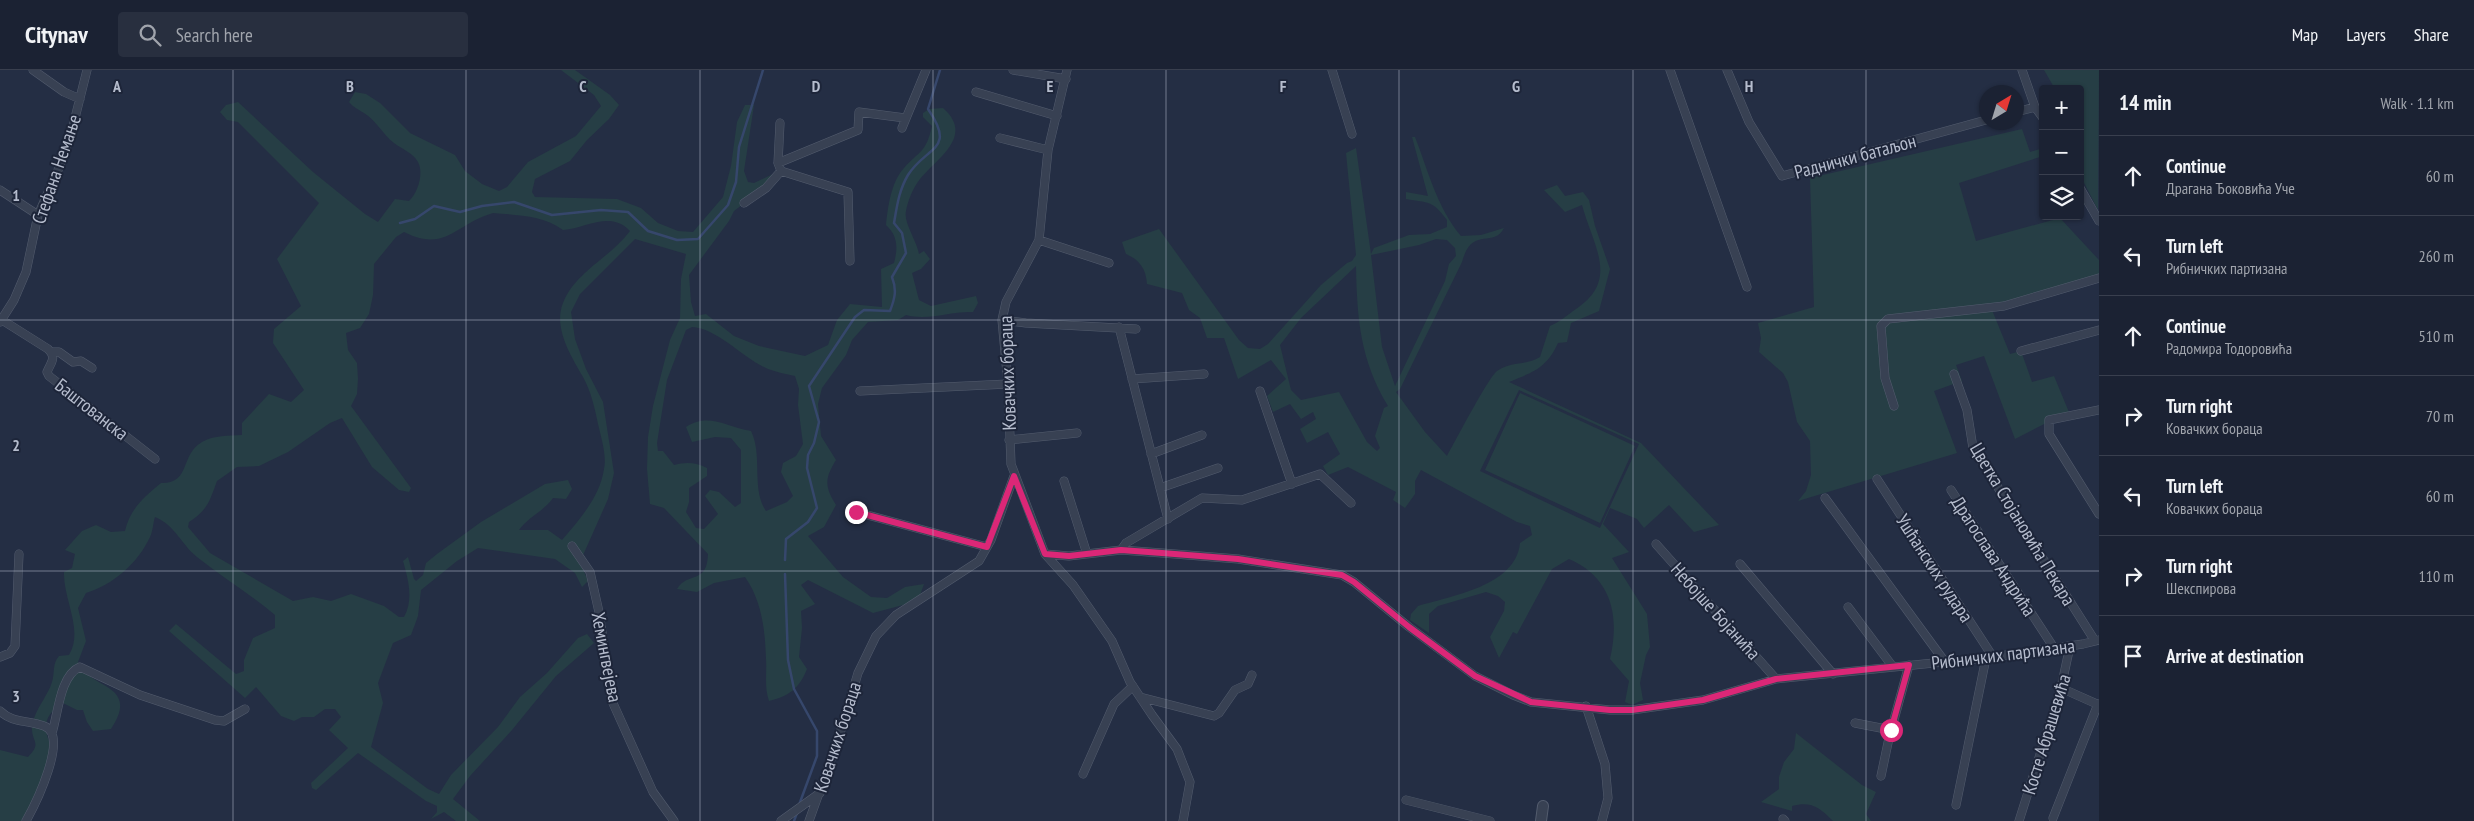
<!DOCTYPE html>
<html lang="en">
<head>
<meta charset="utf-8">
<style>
	:root { --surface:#1b2233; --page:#282f3f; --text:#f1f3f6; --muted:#a0a4ac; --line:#393f4e }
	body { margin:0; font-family:"PT Sans Narrow",sans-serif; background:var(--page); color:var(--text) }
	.controls { position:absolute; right:15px; top:15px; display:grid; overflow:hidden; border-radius:5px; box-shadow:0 1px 4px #0004 }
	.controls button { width:45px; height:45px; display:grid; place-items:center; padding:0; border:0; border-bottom:1px solid var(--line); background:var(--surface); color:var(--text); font:25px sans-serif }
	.compass { position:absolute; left:1979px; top:15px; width:45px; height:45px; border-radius:50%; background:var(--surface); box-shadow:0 1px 4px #0004; rotate:38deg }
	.stop { position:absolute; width:15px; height:15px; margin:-11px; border:4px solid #db2777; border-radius:50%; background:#fff }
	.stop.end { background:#db2777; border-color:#fff; box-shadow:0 1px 5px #0008 }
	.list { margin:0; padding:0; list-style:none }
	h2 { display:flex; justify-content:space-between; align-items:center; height:65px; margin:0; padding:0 20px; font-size:21px }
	h2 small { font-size:16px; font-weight:400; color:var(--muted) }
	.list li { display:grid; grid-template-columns:32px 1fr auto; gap:15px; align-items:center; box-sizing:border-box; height:80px; padding:0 20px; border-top:1px solid var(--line) }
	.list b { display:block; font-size:19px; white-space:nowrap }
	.list p { margin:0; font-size:16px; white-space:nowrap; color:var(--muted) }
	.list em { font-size:16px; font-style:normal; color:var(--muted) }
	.icon { flex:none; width:28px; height:28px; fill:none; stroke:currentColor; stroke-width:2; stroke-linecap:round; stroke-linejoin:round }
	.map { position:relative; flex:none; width:2099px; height:751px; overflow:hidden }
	header { display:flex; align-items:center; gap:30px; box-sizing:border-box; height:70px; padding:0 25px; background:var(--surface); border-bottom:1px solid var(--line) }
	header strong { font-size:24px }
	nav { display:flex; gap:28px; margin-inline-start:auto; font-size:18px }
	.search { width:350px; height:45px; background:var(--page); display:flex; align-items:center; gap:12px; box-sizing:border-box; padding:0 18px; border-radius:5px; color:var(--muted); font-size:19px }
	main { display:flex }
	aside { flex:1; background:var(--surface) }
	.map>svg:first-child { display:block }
	.green { fill:#263e45; fill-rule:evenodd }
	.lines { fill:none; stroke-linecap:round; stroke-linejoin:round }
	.stream { stroke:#36476c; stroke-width:2.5 }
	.minor-casing { stroke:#535c6e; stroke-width:9 }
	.tertiary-casing { stroke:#535c6e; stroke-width:12 }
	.minor { stroke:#384153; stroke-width:8 }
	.tertiary { stroke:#384153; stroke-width:10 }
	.route { stroke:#db2777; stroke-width:6 }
	.grid { fill:none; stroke:#b5bccd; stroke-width:1; stroke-opacity:0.55 }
	.labels { text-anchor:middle; stroke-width:4; stroke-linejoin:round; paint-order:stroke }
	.street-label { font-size:19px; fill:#b5bccd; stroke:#1d2539 }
	.grid-label { font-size:16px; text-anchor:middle; font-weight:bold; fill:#b5bccd; stroke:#1d2539; stroke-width:4; stroke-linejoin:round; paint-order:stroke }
</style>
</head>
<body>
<header>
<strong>Citynav</strong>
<div class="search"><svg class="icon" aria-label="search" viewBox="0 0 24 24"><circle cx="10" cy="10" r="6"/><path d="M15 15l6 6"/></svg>Search here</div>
<nav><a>Map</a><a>Layers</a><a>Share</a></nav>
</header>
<main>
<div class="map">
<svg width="2099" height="751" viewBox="0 0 2099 751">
	<rect width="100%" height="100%" fill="#242e44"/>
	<!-- green -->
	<path class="green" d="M561,0H575L610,25L619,35L609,49L587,70L570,91L535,109L532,122L535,127L617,129L641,138L658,153L678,161L693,162L723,127L731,96L737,52L745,35H754L744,101L748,112L754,113L773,104L775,110L734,141L729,151L689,205L691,232L695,246L706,244L734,266L759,276L805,286L828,275L837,250L850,234L882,237L881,199L894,193C898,178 898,166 886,155C888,137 891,112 904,98C920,80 926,83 932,56L923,47V43L929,39L943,38C975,66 937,88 920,109C913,118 908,130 906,141C903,152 917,171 919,184L924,181L930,189L921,199L912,203L919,230L931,236L976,226L978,233L973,242C950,241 929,251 906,245L898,250L868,252L852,270L846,285L822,318L818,334L821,366L836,390C825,408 824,416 836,435L824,457L808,466L843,507L871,527L887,528L905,517L924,514L918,531L873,543L808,510L801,515L815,534L801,541L802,558L799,587L807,599C799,619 789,626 769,631C764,616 767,604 766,589C765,560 762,531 745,507L714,513L697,522L677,519C688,501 707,515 708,484L664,438L650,434L647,399L648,367L653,336L670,270L680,248L681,209L686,184L635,169L580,224L571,242L575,269L586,299L603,332L614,403L608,429L580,492L588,511L582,517L575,503L555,489L478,478L457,491L421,520L418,546L411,565L393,573L378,613L383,633L371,677L428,719L439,724L451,705L498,657L520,627L547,603L578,568L587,564L594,573L556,606L512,660L470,706L453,729L480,751H456L444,742L431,749L437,742V736L426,731L358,683L316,720L312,718L311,713L348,678L329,660L341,647L335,639H325L314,647H302L294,651L281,646L256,617L245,628L169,561L176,554L236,604L244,601V590L253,568L275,558V545C250,524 222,507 197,487C180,473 176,456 155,447C153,453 153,461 150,467C138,493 113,515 86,523L78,538L86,571L78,592C89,620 141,613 111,659L93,661L87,652L83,640H77L63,633C42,646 42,660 54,681L26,751H0V680L28,687C42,673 32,672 32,659C33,641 47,628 52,612C55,602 52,594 59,586L69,585C84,560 63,529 64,502L72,498L75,484L65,480L82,461L96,455L111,462L125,461C130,439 144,427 161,413C191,414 180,384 202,372C214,365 229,366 242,365V353L269,324L291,332L304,320L273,273L274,259L301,236L277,189L319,133L238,52L227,50L220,42L226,35L238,32L313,102L365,144L378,152L395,129L409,131C418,123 424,103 418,92C413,83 402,79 394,73C383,65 377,51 364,43C358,39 354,38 349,32L355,22L366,24L380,33L410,63L455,85L465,101L482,114L499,121L507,117L528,92L576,66L601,36L594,25ZM493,143C517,145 543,145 563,160C586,158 611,140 630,161C611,187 575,202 563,233C553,258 571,286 583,307C591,321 595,339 598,354C601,367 607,386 604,399C600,427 579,450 562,470L548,460H519C528,447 543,442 553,428L566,429L572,419L568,410L545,414L481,452L437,484L426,493L423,505L416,511L414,509L408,487L403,491C408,509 414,529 404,547H399L384,536L351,524L331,531L313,527L293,531L210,483L188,457L189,452C208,440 210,430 217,411L237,397L259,396L288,382L330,353L342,348L372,397L399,420L409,422L411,418L351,336L357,324L358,309L357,293L348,280L346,263L360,258L369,244L373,225L374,194L396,167L404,162C446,183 455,154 493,143ZM692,257C717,258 744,289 768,299C776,302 786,304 795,306L799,319L798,335L803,374L796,386L783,393L781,402L793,426L787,432L766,441C751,419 763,385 751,361C726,357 709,342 686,357L692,372L715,367L731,368L741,380V433L735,437L719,422L710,420L705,426L718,444L704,459L696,458L686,442L689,432V418L707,406V398C696,392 685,392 674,395L663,381H658L657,373L667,310L686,260Z
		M2044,0H2099L2098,140L2080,105V19H2055Z
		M2022,59L2030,82L2043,78V86L1959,113L1976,171L2060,148L2099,190V208L1992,240L2010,284L2021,281L2032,312L2054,306L2071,347L2048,352L2015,369L1984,286L1956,295L1962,311L1934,321L1957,383L1798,431L1806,421L1811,405L1810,371L1797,352L1788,312L1783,303L1759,282L1761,268L1758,253L1814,237L1810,108Z
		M1412,67H1415C1428,100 1437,138 1461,166L1481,165L1504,158C1493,179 1472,155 1462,192L1400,319L1396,322L1425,362L1447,386C1455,372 1488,308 1497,301C1512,291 1525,296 1540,287L1550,256C1560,252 1567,245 1576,239C1620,210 1593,176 1582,135L1565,142L1544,120L1557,115L1565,126L1583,122L1589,130L1595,156L1610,199L1599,241L1571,253L1567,272L1558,273C1546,299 1533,302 1509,312L1641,373L1719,455L1694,462L1669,435L1644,458L1637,449L1610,438L1603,454L1629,482L1612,488L1647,544L1650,577L1646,585L1640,613L1643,630L1632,635L1625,632L1629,611L1610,589C1620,546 1612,508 1569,489L1552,499L1517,564L1513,562L1499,588L1490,567L1504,541L1505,532L1498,526L1486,522L1438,536L1429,544V563L1410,550L1411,544L1418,536C1451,526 1516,516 1520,473L1532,465L1530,456L1517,452L1421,400L1415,411V424L1405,438L1393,430L1396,422L1348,397L1328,405L1323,396L1340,384L1328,362L1307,373L1300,359L1316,349L1313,342L1301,349L1290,334L1273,342L1267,326L1286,309L1271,290L1238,309L1224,268H1207L1200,248L1189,240L1182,223L1147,214C1146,199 1140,190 1126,184L1122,172L1159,159L1239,270L1248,278L1260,279L1268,274L1321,215L1347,193L1352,191L1356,185L1346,83L1356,78L1371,184L1374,178L1409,165L1430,164L1447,157V150C1432,130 1429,133 1406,129V122L1428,126ZM1436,169L1447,170L1455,178L1456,186L1449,194L1445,211L1395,316L1382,277L1371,185L1419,175ZM1356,196C1357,248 1360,290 1388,336L1384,338L1375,366L1380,378L1377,381L1367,372L1339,322L1301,330L1291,320L1280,275L1301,248ZM1519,320L1639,374L1600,458L1480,401Z
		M1520,323L1635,376L1600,453L1485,400Z
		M1796,663L1862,715L1876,722L1866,744L1871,751H1833C1819,737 1811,731 1792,736V741L1761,732L1779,719V707L1784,692L1794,679Z"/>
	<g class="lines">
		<!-- stream -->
		<path class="stream" d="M400,153L415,149L434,136L460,142L482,136L514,132L552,145L601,140L628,142L648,161L677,170L698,169L728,135L736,112L739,77L763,0
			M785,490L786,469L808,452L817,438L807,398L808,385L814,373L819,352L809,316L855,247L864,240L890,241C895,228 897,220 892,207L906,183L902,163L894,153C897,136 899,120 908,105C926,76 957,81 928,39L940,0
			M785,504L788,590L794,619L817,661V686L799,735
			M794,751L797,743"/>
		<!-- minor casing -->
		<g class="minor-casing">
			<path id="minor" d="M33,0L64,22L80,29
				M1013,0L1066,9
				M1067,0L1048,80L1039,170L1006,232L1002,250L1008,314L1011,394L1045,484L1073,515L1112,571L1130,612L1152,645L1177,679L1190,712L1183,751
				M1332,0L1352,64
				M1670,0L1747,217
				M1727,0L1749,52L1782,106L1986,50
				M2022,0L2035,37L2043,48
				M976,22L1057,46
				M2016,42L2035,37
				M902,58L926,0
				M1000,68L1048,80
				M778,93L780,53
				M2080,118L2099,151
				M0,120L38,145
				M744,133L766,118L781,101
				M1039,170L1109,193
				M850,191L848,122L781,101L778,93L858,60L859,42L905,48
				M2,250L48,279C57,288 51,292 47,302L49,306L155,389
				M1002,250L1026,253L1136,259
				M0,252L14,230L26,202L38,145L58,100L71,64L87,0
				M1119,257L1168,449
				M2021,281L2099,260
				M51,282H59L73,292L81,291L92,298
				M1954,304L1967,340L1973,378L2095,571
				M1132,309L1204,304
				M860,321L1008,314
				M1260,321L1292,414
				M1894,336L1885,308L1881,256L1888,249L2004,236L2099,208
				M2099,340L2049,350V364L2099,444
				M1009,370L1077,363
				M1151,384L1202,365
				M1877,409L1993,587
				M1064,411L1087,484
				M1160,418L1218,398
				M1951,420L2054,578
				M1825,428L1945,592
				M856,442L987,477
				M1656,474L1776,609
				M572,476L590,502L599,542L612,631L653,722L674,751
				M1121,480L1126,473L1202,428L1242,430L1320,404L1351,433
				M1045,484L1069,486L1121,480L1162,483L1238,489L1342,505L1354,512L1409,557L1475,606L1513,625L1531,632L1610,640H1632L1703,630L1776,609L1993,587L2083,574L2099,570
				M1740,494L1833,604
				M1848,537L1893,597
				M0,587L10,583L15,576L19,484
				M2061,618L2099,635
				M1140,627L1214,646L1219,643L1235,620L1248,614L1252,605
				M1586,636L1605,694L1608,728L1602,751
				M0,641C12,653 28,650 44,656C70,665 35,735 26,751
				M1855,653L1891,660
				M52,663C58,644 60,605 80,597L140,625L215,650L224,651L245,639
				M1083,704L1114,634L1133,616
				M1881,706L1889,668L1909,595
				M1406,730L1490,751
				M1956,735L1986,588
				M2053,748L2098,634
				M1783,749L1785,751
				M781,751L820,723
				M809,751L838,670L858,603L876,566L896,545L979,491L991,470L1014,406
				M2019,751L2061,618L2070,576"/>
		</g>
		<!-- tertiary casing -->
		<g class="tertiary-casing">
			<path id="tertiary" d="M1541,751L1543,736"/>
		</g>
		<!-- minor -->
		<use href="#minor" class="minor"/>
		<!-- tertiary -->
		<use href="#tertiary" class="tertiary"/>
	</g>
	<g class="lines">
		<!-- route -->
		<path class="route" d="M856,442L987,477L1014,406L1045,484L1069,486L1121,480L1162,483L1238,489L1342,505L1354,512L1409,557L1475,606L1531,632L1610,640H1632L1703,630L1776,609L1909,595L1891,660"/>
	</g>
	<!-- grid -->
	<path class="grid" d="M233,0V751M466,0V751M700,0V751M933,0V751M1166,0V751M1399,0V751M1633,0V751M1866,0V751M0,250H2099M0,501H2099"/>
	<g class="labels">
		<!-- street labels -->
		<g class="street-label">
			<text transform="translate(1855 86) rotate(-15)" y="7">Раднички батаљон</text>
			<text transform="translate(56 99) rotate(-71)" y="7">Стефана Немање</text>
			<text transform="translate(1007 303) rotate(-92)" y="7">Ковачких бораца</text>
			<text transform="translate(92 339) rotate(38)" y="7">Баштованска</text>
			<text transform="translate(2023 454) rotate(59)" y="7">Цветка Стојановића Пекара</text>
			<text transform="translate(1994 486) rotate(57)" y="7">Драгослава Андрића</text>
			<text transform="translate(1935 498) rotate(57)" y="7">Ушћанских рудара</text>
			<text transform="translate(1716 541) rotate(48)" y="7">Небојше Бојанића</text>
			<text transform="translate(2003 584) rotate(-7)" y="7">Рибничких партизана</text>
			<text transform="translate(607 587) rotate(79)" y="7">Хемингвејева</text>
			<text transform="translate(2046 664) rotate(-73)" y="7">Косте Абрашевића</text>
			<text transform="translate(837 667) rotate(-72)" y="7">Ковачких бораца</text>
		</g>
	</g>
	<g class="grid-label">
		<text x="117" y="22">A</text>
		<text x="350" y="22">B</text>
		<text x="583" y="22">C</text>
		<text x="816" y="22">D</text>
		<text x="1050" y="22">E</text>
		<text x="1283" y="22">F</text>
		<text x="1516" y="22">G</text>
		<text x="1749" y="22">H</text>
		<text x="16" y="131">1</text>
		<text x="16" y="381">2</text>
		<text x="16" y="632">3</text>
	</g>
</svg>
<div class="controls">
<button>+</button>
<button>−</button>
<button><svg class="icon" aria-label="layers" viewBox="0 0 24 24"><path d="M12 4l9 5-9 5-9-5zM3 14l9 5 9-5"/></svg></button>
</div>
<svg class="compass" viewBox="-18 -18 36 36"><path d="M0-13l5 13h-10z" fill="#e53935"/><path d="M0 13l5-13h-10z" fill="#a0a4ac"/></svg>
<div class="stop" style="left:1891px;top:660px"></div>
<div class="stop end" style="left:856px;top:442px"></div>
</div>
<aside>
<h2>14 min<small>Walk · 1.1 km</small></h2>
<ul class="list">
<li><svg class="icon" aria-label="ahead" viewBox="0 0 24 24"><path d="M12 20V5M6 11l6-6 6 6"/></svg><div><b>Continue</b><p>Драгана Ђоковића Уче</p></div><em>60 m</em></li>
<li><svg class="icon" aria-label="left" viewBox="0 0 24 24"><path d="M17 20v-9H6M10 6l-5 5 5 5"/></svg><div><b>Turn left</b><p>Рибничких партизана</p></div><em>260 m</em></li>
<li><svg class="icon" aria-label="ahead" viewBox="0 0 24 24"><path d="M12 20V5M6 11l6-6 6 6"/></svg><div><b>Continue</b><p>Радомира Тодоровића</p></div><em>510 m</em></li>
<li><svg class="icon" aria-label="right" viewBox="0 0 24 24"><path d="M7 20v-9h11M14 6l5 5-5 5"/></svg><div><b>Turn right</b><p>Ковачких бораца</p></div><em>70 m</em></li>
<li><svg class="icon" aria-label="left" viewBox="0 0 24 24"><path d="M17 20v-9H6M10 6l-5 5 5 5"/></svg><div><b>Turn left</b><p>Ковачких бораца</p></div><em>60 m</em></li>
<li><svg class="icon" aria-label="right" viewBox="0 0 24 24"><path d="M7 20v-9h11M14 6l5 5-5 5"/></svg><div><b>Turn right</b><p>Шекспирова</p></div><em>110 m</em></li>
<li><svg class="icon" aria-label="arrive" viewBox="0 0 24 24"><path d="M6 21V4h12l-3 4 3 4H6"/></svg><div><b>Arrive at destination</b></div></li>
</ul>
</aside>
</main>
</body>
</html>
